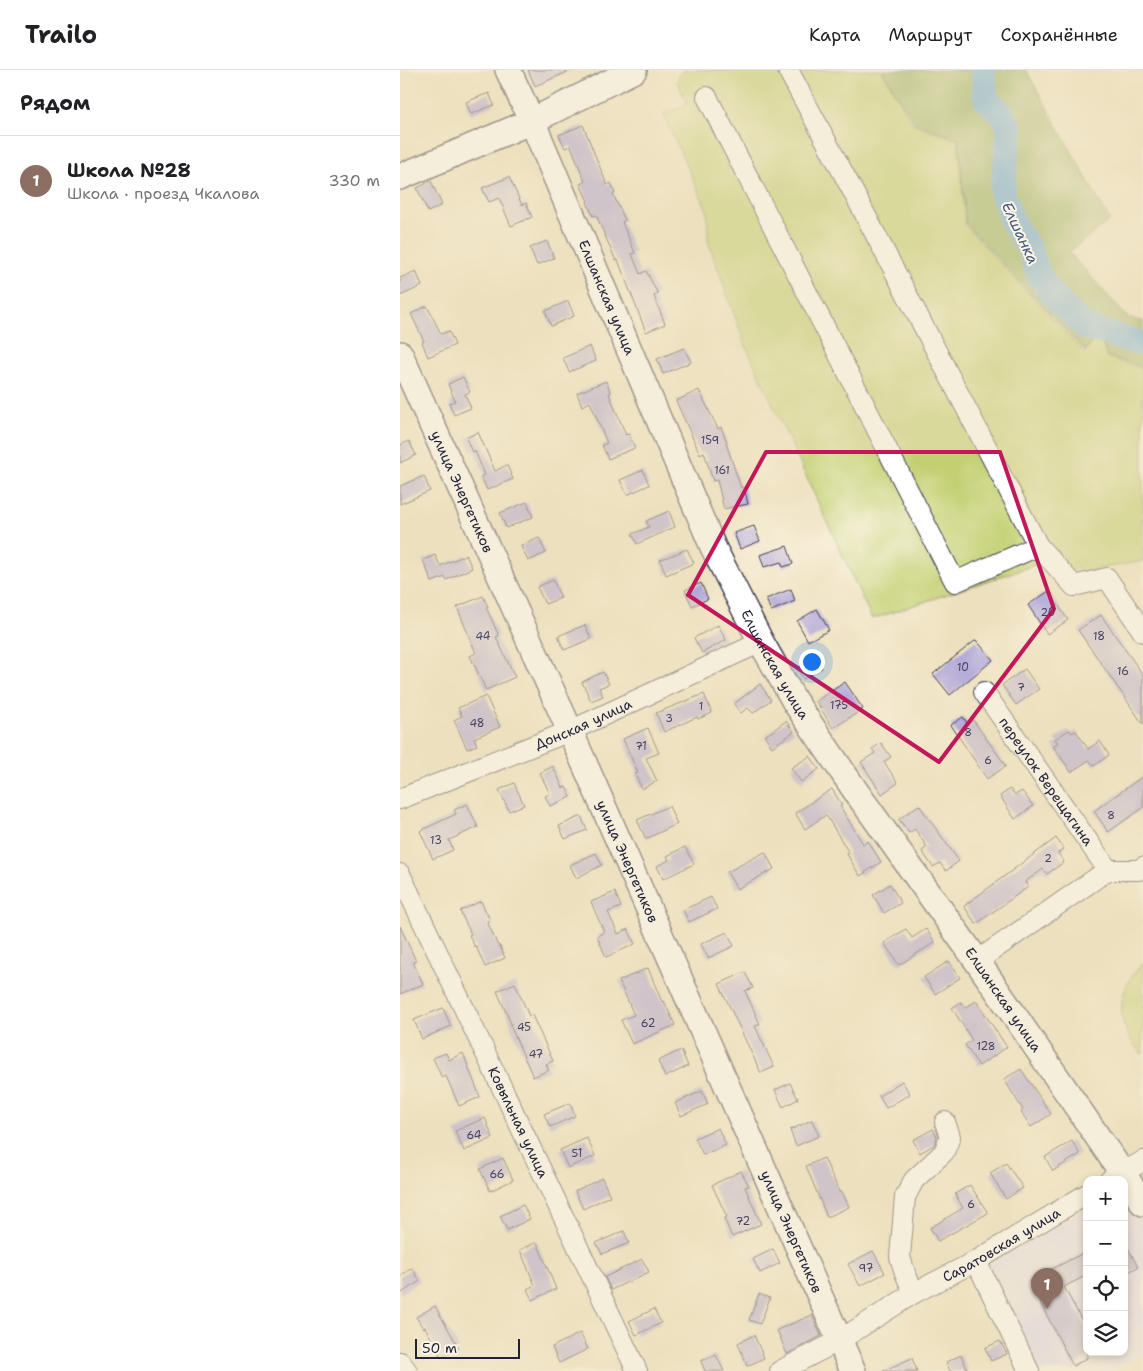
<!DOCTYPE html>
<html lang="ru">
<head>
<meta charset="utf-8">
<style>
	:root { --surface:#fff; --page:#f6f6f6; --text:#202124; --muted:#757577; --line:#e0e0e0; --accent:#111827 }
	body { margin:0; font-family:"Shantell Sans",sans-serif; background:var(--page); color:var(--text) }
	.controls { position:absolute; right:15px; bottom:15px; display:grid; overflow:hidden; border-radius:10px; box-shadow:0 2px 8px #0003 }
	.controls button { width:45px; height:45px; display:grid; place-items:center; padding:0; border:0; border-bottom:1px solid var(--line); background:var(--surface); color:var(--text); font:25px sans-serif }
	.scale { position:absolute; left:15px; bottom:12px; width:105px; box-sizing:border-box; padding-left:5px; border:2px solid #22223b; border-top:0; font-size:14px; line-height:18px; white-space:nowrap; color:#22223b; -webkit-text-stroke:4px #fcf5e5; paint-order:stroke }
	.you { position:absolute; left:411px; top:591px; width:18px; height:18px; margin:-12px; border:4px solid #fff; border-radius:50%; background:#1a73e8; box-shadow:0 0 0 8px #1a73e833 }
	.badge { display:grid; place-items:center; width:32px; height:32px; border-radius:50%; background:var(--accent); color:#fff; font-size:16px; font-weight:700 }
	.pin { position:absolute; translate:-50% -41px; filter:drop-shadow(0 1px 2px #0008) }
	.pin::after { content:''; position:absolute; top:26px; width:18px; height:15px; background:inherit; clip-path:polygon(0 0,100% 0,50% 100%) }
	.list { margin:0; padding:0; list-style:none }
	h2 { display:flex; justify-content:space-between; align-items:center; height:65px; margin:0; padding:0 20px; font-size:21px }
	h2 small { font-size:16px; font-weight:400; color:var(--muted) }
	.list li { display:grid; grid-template-columns:32px 1fr auto; gap:15px; align-items:center; box-sizing:border-box; height:90px; padding:0 20px; border-top:1px solid var(--line) }
	.list b { display:block; font-size:19px; white-space:nowrap }
	.list p { margin:0; font-size:16px; white-space:nowrap; color:var(--muted) }
	.list em { font-size:16px; font-style:normal; color:var(--muted) }
	.icon { flex:none; width:28px; height:28px; fill:none; stroke:currentColor; stroke-width:2; stroke-linecap:round; stroke-linejoin:round }
	.map { position:relative; flex:none; width:743px; height:1301px; overflow:hidden }
	header { display:flex; align-items:center; gap:30px; box-sizing:border-box; height:70px; padding:0 25px; background:var(--surface); border-bottom:1px solid var(--line) }
	header strong { font-size:24px }
	nav { display:flex; gap:28px; margin-inline-start:auto; font-size:18px }
	main { display:flex }
	aside { flex:1; background:var(--surface) }
	.map>svg:first-child { display:block }
	.built { fill:#dbd6f7 }
	.green { fill:#c2d072; stroke:#727956 }
	.forest { fill:#99b264; stroke:#5e6a50 }
	.lines { fill:none; stroke-linecap:round; stroke-linejoin:round }
	.river { stroke:#6caade; stroke-width:25 }
	.building { fill:#aba2d7 }
	.minor-casing { stroke:#403e4f; stroke-width:22 }
	.major-casing { stroke:#403e4f; stroke-width:28 }
	.minor { stroke:#fff; stroke-width:20 }
	.major { stroke:#fff; stroke-width:25 }
	.marked { fill:none; stroke:#c2185b; stroke-width:4; stroke-linejoin:round }
	.labels { text-anchor:middle; stroke-width:4; stroke-linejoin:round; paint-order:stroke }
	.number-label { font-size:11px; fill:#444262 }
	.street-label { font-size:14px; fill:#22223b; stroke:#fcf5e5 }
	.water-label { font-size:15px; font-style:italic; fill:#40587c; stroke:#fcf5e5 }
</style>
</head>
<body>
<header>
<strong>Trailo</strong>
<nav><a>Карта</a><a>Маршрут</a><a>Сохранённые</a></nav>
</header>
<main>
<aside>
<h2>Рядом<small></small></h2>
<ul class="list">
<li><span class="badge" style="background:#8d6e63">1</span><div><b>Школа №28</b><p>Школа · проезд Чкалова</p></div><em>330 m</em></li>
</ul>
</aside>
<div class="map">
<svg width="743" height="1301" viewBox="0 0 743 1301">
	<rect width="100%" height="100%" fill="#fcf5e5"/>
	<filter id="ink" filterUnits="userSpaceOnUse"><feTurbulence type="fractalNoise" baseFrequency=".02" numOctaves="2"/><feDisplacementMap in="SourceGraphic" scale="10" xChannelSelector="R" yChannelSelector="G"/><feConvolveMatrix kernelMatrix="1 2 1 2 8 2 1 2 1" color-interpolation-filters="sRGB"/></filter>
	<filter id="wash" filterUnits="userSpaceOnUse"><feTurbulence type="fractalNoise" baseFrequency=".0096" numOctaves="4" result="noise"/><feDisplacementMap in="SourceGraphic" scale="20" xChannelSelector="R" yChannelSelector="G"/><feGaussianBlur stdDeviation="1.12" result="paint"/><feColorMatrix in="noise" values="0 0 0 0 0 0 0 0 0 0 0 0 0 0 0 0 0 1.4 0 .05"/><feComposite in="paint" operator="in"/></filter>
	<g filter="url(#wash)">
		<rect width="100%" height="100%" fill="#ede0be"/>
		<!-- built -->
		<path class="built" d="M724,1125L743,1154V1285L709,1301H635L587,1196L687,1138V1282H724Z"/>
		<!-- green -->
		<path class="green" d="M287,0H480L484,4L512,53L558,70L565,155L684,283L699,263L706,287L743,299V491L681,502L678,498L661,507L638,494L472,549L344,272L308,171L307,140L263,44L288,34L277,12L280,3Z
			M743,893V985C715,957 714,921 743,893Z"/>
		<!-- forest -->
		<path class="forest" d="M482,0H626L710,150L669,182L728,248L743,251V297L707,286L699,260L685,281L566,154L559,69L514,52Z"/>
		<g class="lines">
			<!-- river -->
			<path class="river" d="M583,0L586,30L600,41L610,58L602,122L613,153L631,182L640,208L660,233L685,257L743,274"/>
		</g>
		<g id="blocks">
			<!-- building -->
			<path class="building" d="M128,0H172L135,16Z
				M89,23L94,35L71,44L66,32Z
				M183,55L207,115L211,113L215,123L213,124L225,150L222,152L235,183L232,184L240,204L246,201L258,224L254,226L265,254L246,262L218,190L216,191L196,145L193,146L187,132L188,131L180,114L185,112L171,76L165,78L159,65Z
				M109,107L122,135L126,133L132,147L111,156L99,128L89,132L82,118Z
				M31,111L42,135L28,142L17,118Z
				M147,171L154,188L137,195L130,178Z
				M16,201L22,216L0,226V208Z
				M168,231L174,246L151,256L145,241Z
				M27,236L41,264L49,261L55,275L28,287L22,272L24,271L11,244Z
				M190,276L196,291L169,302L163,288Z
				M284,278L291,292L263,304L257,289Z
				M63,307L70,322L65,324L71,338L54,345L49,333L55,331L48,314Z
				M206,311L211,323L209,324L226,365L229,364L235,378L208,389L202,375L207,373L190,332L182,336L177,323Z
				M299,320L318,359L321,357L327,372L326,373L341,418L344,417L348,434L324,439L317,410L313,411L304,382L300,384L276,331Z
				M78,362L95,401L107,395L113,409L87,420L81,406L85,405L75,381L72,382L66,368Z
				M9,371L16,385L0,393V375Z
				M243,400L249,415L227,425L220,410Z
				M24,406L30,421L0,434V416Z
				M127,432L133,447L106,458L100,443Z
				M269,441L275,457L237,474L232,464L249,457L246,451Z
				M354,456L360,471L340,479L334,463Z
				M139,468L146,483L128,491L121,476Z
				M387,476L393,494L383,497L381,492L364,497L360,485Z
				M287,479L294,493L266,505L260,490Z
				M35,485L40,496L66,485L72,498L46,510L45,507L32,512L23,490Z
				M153,510L161,528L145,534L137,517Z
				M301,513L308,529L292,536L285,520Z
				M391,519L395,531L371,541L366,529Z
				M649,521L668,550L647,564L628,535Z
				M83,526L88,537H86L99,566L96,567L115,607L86,620L70,586L76,583L57,537Z
				M417,539L429,560L408,571L397,551Z
				M701,545L743,605V654L678,560Z
				M185,555L191,569L164,580L158,566Z
				M318,555L326,570L302,583L294,568Z
				M576,570L593,590L550,625L533,604Z
				M415,587L422,598L404,609L397,599Z
				M625,599L639,619L616,635L602,615Z
				M203,602L209,614L199,618L203,626L191,631L182,612Z
				M445,612L463,639L433,658L416,631Z
				M360,614L371,630L353,643L348,638L341,643L334,634Z
				M304,624L312,643L298,649L297,647L264,662L256,643Z
				M86,626L100,657L74,668L77,675L67,679L54,650L62,646L58,638Z
				M563,647L568,654L573,650L606,696L587,709L551,655Z
				M386,651L394,662L372,677L365,666Z
				M248,658L259,683L246,688L257,711L242,719L235,704L238,703L223,669Z
				M669,660L672,663L676,661L688,679L700,671L709,685L694,696L689,690L671,702L653,676L658,673L655,669Z
				M481,673L491,687L484,692L498,713L482,724L461,692L475,683L472,679Z
				M410,686L419,699L401,712L391,698Z
				M153,696L163,718L166,717L171,727L150,736L145,726L150,724L140,703Z
				M743,706V738L708,762L694,741Z
				M114,713L124,735L109,741L99,720Z
				M432,719L442,735L440,736L463,774L468,771L481,792L460,806L447,784L449,783L426,745L405,759L395,743Z
				M610,719L615,725L622,721L633,736L615,749L600,726Z
				M67,734L78,757L49,770L53,780L33,789L20,761L56,744L54,740Z
				M519,735L559,791L546,801L540,793L533,797L522,781L527,777L515,759L509,763L499,749Z
				M269,736L277,754L246,769L237,750Z
				M181,746L187,760L165,769L159,756Z
				M656,768L664,779L658,783L664,792L647,804L643,799L625,812L628,817L576,854L564,836Z
				M285,777L294,794L263,809L257,796L269,790L267,786Z
				M365,782L374,799L337,819L327,802Z
				M196,783L202,795L176,808L170,795Z
				M490,814L501,833L484,843L473,825Z
				M215,822L221,837L208,842L218,864L228,859L235,874L206,887L197,866L204,862L191,832Z
				M311,827L317,839L289,852L283,840Z
				M81,831L90,850L87,851L98,876H100L105,888L85,897L76,876L75,877L69,865L71,864L60,841Z
				M0,856L16,891L13,892L23,914L0,924Z
				M506,859L512,868L526,859L535,872L499,895L484,873Z
				M327,862L334,876L308,888L301,874Z
				M549,891L560,908L535,924L524,907Z
				M248,898L262,932L264,931L275,955L232,974L221,950L234,945L219,911Z
				M345,902L353,918L345,921L360,954L355,956L374,997L361,1003L319,914Z
				M115,913L129,946L132,945L153,991L146,994L149,1000L133,1007L110,955L111,954L97,921Z
				M576,931L607,977L579,996L565,975L572,970L552,938L561,932L565,938Z
				M43,938L51,956L22,969L14,950Z
				M281,980L288,996L265,1007L258,991Z
				M46,983L49,990L63,983L80,1027L59,1036L46,1006L42,1008L33,988Z
				M621,999L651,1044L631,1057L621,1042L623,1040L604,1009Z
				M502,1011L510,1024L486,1038L479,1026Z
				M390,1013L398,1029L383,1037L375,1020Z
				M302,1021L308,1034L281,1046L275,1033Z
				M170,1033L175,1046L150,1057L144,1044Z
				M85,1048L93,1068L64,1081L55,1061Z
				M412,1050L419,1066L396,1076L390,1060Z
				M318,1058L326,1075L303,1085L295,1068Z
				M533,1059L537,1067L534,1075L520,1083L513,1070Z
				M187,1068L195,1086L168,1098L160,1080Z
				M672,1071L680,1084L653,1101L645,1087Z
				M103,1088L113,1110L90,1121L80,1099Z
				M424,1088L440,1123L442,1122L449,1137L427,1147L406,1096Z
				M606,1093L623,1118L606,1129L590,1103Z
				M341,1101L349,1116L345,1117L361,1154L332,1167L324,1148L327,1147L312,1115Z
				M202,1108L210,1126L183,1139L175,1121Z
				M570,1115L588,1143L538,1171L530,1158L563,1138L555,1124Z
				M123,1135L130,1149L107,1160L100,1146Z
				M224,1161L229,1173L202,1184L196,1173Z
				M724,1170L738,1197L724,1204Z
				M137,1172L156,1219L132,1230L127,1219L135,1215L120,1180Z
				M373,1179L380,1193L360,1203L353,1189Z
				M473,1181L485,1203L460,1216L448,1194Z
				M687,1181V1205L664,1217L687,1260V1288L673,1296L629,1211Z
				M242,1189L249,1202L211,1220L205,1207Z
				M12,1198L20,1211L0,1224V1206Z
				M359,1224L370,1228L360,1254L349,1250Z
				M35,1236L59,1278L41,1287L25,1257L23,1258L16,1247Z
				M254,1239L261,1253L236,1265L229,1251Z
				M412,1245L421,1266L387,1284L377,1260Z
				M180,1263L188,1279L159,1293L152,1277Z
				M354,1265L364,1288L347,1296L338,1273Z
				M600,1271L607,1284L591,1291L585,1278Z
				M316,1285L324,1301H305L301,1291Z
				M561,1285L568,1301H550L546,1292Z
				M512,1288L517,1301H483Z"/>
		</g>
	</g>
	<g filter="url(#ink)">
		<use href="#blocks" fill-opacity="0" stroke="#403e4f" stroke-width="1"/>
		<g class="lines">
			<!-- minor casing -->
			<g class="minor-casing">
				<g id="minor">
					<path d="M388,0L457,129L638,476"/>
					<path d="M307,27L555,512L638,476L674,516L707,508L743,562"/>
					<path id="s1" d="M584,622L708,800"/>
					<path id="s2" d="M0,729L170,661L361,572"/>
					<path id="s3" d="M0,804L237,1301"/>
					<path d="M577,891L708,800H739L743,797"/>
					<path d="M710,1110L743,1091"/>
					<path d="M576,1191L629,1301"/>
					<path d="M514,1223L505,1203L500,1187L505,1127L514,1110L544,1082L550,1067L545,1052"/>
					<path d="M0,1292L7,1301"/>
					<path id="s4" d="M380,1301L440,1270L514,1223L576,1191L687,1124"/>
				</g>
			</g>
			<!-- major casing -->
			<g class="major-casing">
				<g id="major">
					<path id="s5" d="M108,0L132,51L313,477L361,572L395,632L457,723L577,891L743,1133"/>
					<path d="M0,107L132,51L234,0"/>
					<path id="s6" d="M0,284L170,661L453,1301"/>
				</g>
			</g>
			<!-- minor -->
			<use href="#minor" class="minor"/>
			<!-- major -->
			<use href="#major" class="major"/>
		</g>
	</g>
	<!-- marked area -->
	<path d="M0 0H743V1301H0ZM366,382H600L654,539L539,692L288,525Z" fill="#ede0be" fill-opacity=".55" fill-rule="evenodd"/>
	<path class="marked" d="M366,382H600L654,539L539,692L288,525Z"/>
	<g class="labels">
		<!-- number labels -->
		<g class="number-label">
			<text x="310" y="374">159</text>
			<text x="322" y="404">161</text>
			<text x="648" y="546">20</text>
			<text x="83" y="570">44</text>
			<text x="699" y="570">18</text>
			<text x="563" y="601">10</text>
			<text x="723" y="605">16</text>
			<text x="621" y="621">7</text>
			<text x="439" y="639">175</text>
			<text x="301" y="640">1</text>
			<text x="269" y="652">3</text>
			<text x="77" y="657">48</text>
			<text x="568" y="666">8</text>
			<text x="241" y="680">71</text>
			<text x="588" y="694">6</text>
			<text x="711" y="749">8</text>
			<text x="36" y="774">13</text>
			<text x="648" y="792">2</text>
			<text x="248" y="957">62</text>
			<text x="124" y="961">45</text>
			<text x="586" y="980">128</text>
			<text x="136" y="988">47</text>
			<text x="74" y="1069">64</text>
			<text x="177" y="1087">51</text>
			<text x="97" y="1108">66</text>
			<text x="571" y="1138">6</text>
			<text x="343" y="1155">72</text>
			<text x="466" y="1202">97</text>
		</g>
		<!-- street labels -->
		<g class="street-label">
			<text dy="5" stroke="none"><textPath href="#s5" startOffset="248">Елшанская улица</textPath></text>
			<text dy="5" stroke="none"><textPath href="#s6" startOffset="151">улица Энергетиков</textPath></text>
			<text dy="5" stroke="none"><textPath href="#s5" startOffset="652">Елшанская улица</textPath></text>
			<text dy="5" stroke="none"><textPath href="#s2" startOffset="198">Донская улица</textPath></text>
			<text dy="5" stroke="none"><textPath href="#s1" startOffset="109">переулок Верещагина</textPath></text>
			<text dy="5" stroke="none"><textPath href="#s6" startOffset="556">улица Энергетиков</textPath></text>
			<text dy="5" stroke="none"><textPath href="#s5" startOffset="1058">Елшанская улица</textPath></text>
			<text dy="5" stroke="none"><textPath href="#s3" startOffset="275">Ковыльная улица</textPath></text>
			<text dy="5" stroke="none"><textPath href="#s6" startOffset="961">улица Энергетиков</textPath></text>
			<text dy="5" stroke="none"><textPath href="#s4" startOffset="255">Саратовская улица</textPath></text>
		</g>
		<!-- water labels -->
		<g class="water-label">
			<text transform="translate(620 163) rotate(65)" y="5">Елшанка</text>
		</g>
	</g>
</svg>
<div class="controls">
<button>+</button>
<button>−</button>
<button><svg class="icon" aria-label="locate" viewBox="0 0 24 24"><circle cx="12" cy="12" r="6"/><path d="M12 2v4M12 18v4M2 12h4M18 12h4"/></svg></button>
<button><svg class="icon" aria-label="layers" viewBox="0 0 24 24"><path d="M12 4l9 5-9 5-9-5zM3 14l9 5 9-5"/></svg></button>
</div>
<div class="scale">50 m</div>
<div class="you"></div>
<div class="pin badge" style="left:647px;top:1239px;background:#8d6e63">1</div>
</div>
</main>
</body>
</html>
